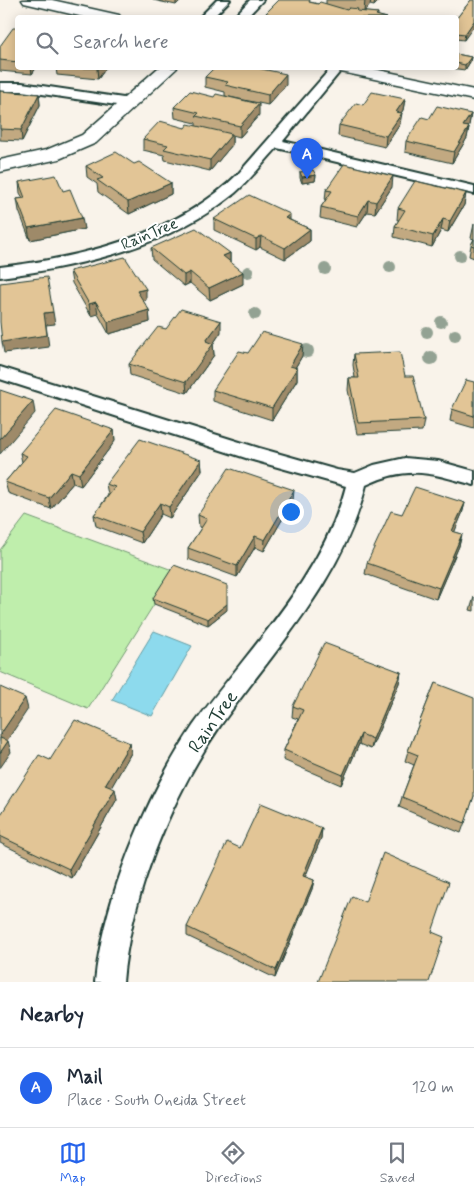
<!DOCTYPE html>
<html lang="en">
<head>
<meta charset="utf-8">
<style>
	:root { --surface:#fff; --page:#f6f6f7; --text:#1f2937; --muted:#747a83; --line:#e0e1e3; --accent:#2563eb }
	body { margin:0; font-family:Mynerve,sans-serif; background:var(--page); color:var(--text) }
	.you { position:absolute; left:290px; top:511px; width:18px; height:18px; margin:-12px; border:4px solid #fff; border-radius:50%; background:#1a73e8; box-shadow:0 0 0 8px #1a73e833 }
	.badge { display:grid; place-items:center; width:32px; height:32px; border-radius:50%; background:var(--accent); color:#fff; font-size:16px; font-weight:700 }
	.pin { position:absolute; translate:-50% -41px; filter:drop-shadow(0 1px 2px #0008) }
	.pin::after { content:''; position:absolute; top:26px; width:18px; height:15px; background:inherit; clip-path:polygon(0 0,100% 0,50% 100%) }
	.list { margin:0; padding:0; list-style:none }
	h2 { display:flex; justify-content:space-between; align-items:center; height:65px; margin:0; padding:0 20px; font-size:21px }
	h2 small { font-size:16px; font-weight:400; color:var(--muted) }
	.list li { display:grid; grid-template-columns:32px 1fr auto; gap:15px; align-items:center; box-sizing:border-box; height:80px; padding:0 20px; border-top:1px solid var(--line) }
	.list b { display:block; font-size:19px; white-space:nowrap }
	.list p { margin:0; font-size:16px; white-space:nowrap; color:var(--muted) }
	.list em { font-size:16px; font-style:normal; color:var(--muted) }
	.icon { flex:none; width:28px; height:28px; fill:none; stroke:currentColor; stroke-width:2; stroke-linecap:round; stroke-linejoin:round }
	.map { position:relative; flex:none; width:474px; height:982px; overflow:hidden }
	.search { position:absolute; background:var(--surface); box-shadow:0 2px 12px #0003; left:15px; right:15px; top:15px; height:55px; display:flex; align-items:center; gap:12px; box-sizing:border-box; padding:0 18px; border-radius:5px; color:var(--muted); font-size:19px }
	.sheet { height:145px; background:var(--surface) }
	nav { display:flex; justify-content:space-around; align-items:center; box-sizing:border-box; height:70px; border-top:1px solid var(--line); background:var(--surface); font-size:14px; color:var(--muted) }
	nav a { display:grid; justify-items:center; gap:2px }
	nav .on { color:var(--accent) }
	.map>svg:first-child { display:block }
	.green { fill:#bfeeac; stroke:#6f9670 }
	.water { fill:#8ddaed; stroke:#619ba3 }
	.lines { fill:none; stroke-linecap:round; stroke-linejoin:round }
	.lane-casing { stroke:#1f3d34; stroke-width:4 }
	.street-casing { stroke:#1f3d34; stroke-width:3 }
	.secondary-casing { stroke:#1f3d34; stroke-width:3 }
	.lane { fill:#fff; fill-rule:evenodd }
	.street { fill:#fff; fill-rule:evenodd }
	.secondary { fill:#fff; fill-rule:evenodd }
	.tree { fill:#93a293 }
	.wall { fill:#c2a981; stroke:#1f3d34 }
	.shaded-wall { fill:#9e8a69; stroke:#1f3d34 }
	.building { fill:#e2c596; stroke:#1f3d34 }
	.labels { text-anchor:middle; stroke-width:4; stroke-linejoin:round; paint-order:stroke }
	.far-street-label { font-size:16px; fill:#1f3d34; stroke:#fff }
	.street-label { font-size:19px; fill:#1f3d34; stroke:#fff }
</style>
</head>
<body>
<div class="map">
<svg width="474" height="982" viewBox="0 0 474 982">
	<rect width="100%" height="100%" fill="#f9f3ea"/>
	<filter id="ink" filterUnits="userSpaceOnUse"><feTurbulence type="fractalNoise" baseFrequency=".02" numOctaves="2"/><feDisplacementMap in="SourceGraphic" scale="10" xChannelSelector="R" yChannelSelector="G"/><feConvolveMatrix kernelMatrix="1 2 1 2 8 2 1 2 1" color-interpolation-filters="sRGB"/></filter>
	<g filter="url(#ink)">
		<!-- green -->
		<path class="green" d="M26,516L175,571L88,709L0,672V550Z"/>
		<!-- water -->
		<path class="water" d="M154,631L192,646L152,716L112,700Z"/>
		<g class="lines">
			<!-- lane casing -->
			<g class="lane-casing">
				<path id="lane" d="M217,0H230L212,18H199Z
					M250,0H263L246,18H233Z
					M331,68H343L283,141L474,186V194L277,148C263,163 250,180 235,193C170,246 81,267 0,277V267C81,258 178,234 238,174Z
					M0,83H22L130,99L137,103L130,107L22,91H0Z
					M0,367L259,448L337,470L355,473L374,465L405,458L438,461L474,471V485C430,473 409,465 366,485C344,578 274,650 220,726C172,795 130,898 123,982H95C103,900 147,794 193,726C247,650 322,579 346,486L249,459L0,379Z"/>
			</g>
			<!-- street casing -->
			<g class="street-casing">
				<path id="street" d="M158,68H177L96,143L59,159L0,172V160L46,150L82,135Z"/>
			</g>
			<!-- secondary casing -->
			<g class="secondary-casing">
				<path id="secondary" d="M22,0H52L119,15L121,18H88L24,3Z
					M337,68H369L474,90V100L346,73L340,72Z"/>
			</g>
			<!-- lane -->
			<use href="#lane" class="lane"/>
			<!-- street -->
			<use href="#street" class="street"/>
			<!-- secondary -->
			<use href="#secondary" class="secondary"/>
		</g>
		<!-- trees -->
		<g class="tree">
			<circle cx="460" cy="256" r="6"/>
			<circle cx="390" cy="267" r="6"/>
			<circle cx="325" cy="269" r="6"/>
			<circle cx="248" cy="272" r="6"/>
			<circle cx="255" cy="314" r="6"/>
			<circle cx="441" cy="322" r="6"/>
			<circle cx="427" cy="332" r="6"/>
			<circle cx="455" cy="335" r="6"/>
			<circle cx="307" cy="351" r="7"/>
			<circle cx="431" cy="358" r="7"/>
		</g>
		<!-- wall -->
		<path class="wall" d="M153,0H181L176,5Z
			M326,0H378V2L374,6L370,5L364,12L378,13V16L387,18H266V13L310,2L318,4H326Z
			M471,0L464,40L456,39V19Z
			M18,28V68H36L32,74L0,71V46Z
			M456,54L471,57L470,62L465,70L450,68H456Z
			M56,68H106L98,79L57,75Z
			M205,77L286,85L268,105L225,96V92L205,87Z
			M0,91L39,94L40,105L22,141L0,140Z
			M405,99L403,110L401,113L400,124L385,147L338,136L339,125L363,105Z
			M174,107L259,115L240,137L232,135V145L210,171L165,160L164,155L143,150V139L185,128L196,126V123L175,118Z
			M471,114L469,125L468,127H469L467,138L452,163L405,152L406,141L429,119Z
			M86,166L171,183V194L129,214L98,192L97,184L87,177Z
			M300,172L316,175L315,181L302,183L300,178Z
			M19,182L63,191L84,229L30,240L19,211L17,199L23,198L20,193Z
			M392,187L375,213L367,212L357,227L320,218L321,207L325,201L326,190Z
			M466,193L464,205L448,232L441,230L432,247L394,237L395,226L399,220H397L398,208Z
			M214,219L290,220L310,229V241L285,259L260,247L256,250L214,230Z
			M474,224V239L471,238Z
			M474,239V258L469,256L471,245Z
			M151,248L230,253V262L243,284L210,300L190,283L184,286L152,259Z
			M70,271L146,300L143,301L149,310L150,322L109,334L98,314L91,316L72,283Z
			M166,329L221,332L213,344L214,355L187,393L130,375L129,364Z
			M248,353L302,356L295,368H297V380L272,420L213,401V390Z
			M354,354L405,376L424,420L422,431L357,434L348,390L349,378H355L353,365Z
			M474,382V428L450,421L452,409Z
			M114,430L115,441L81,486L73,483L51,509L8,493L5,482L22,462L20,453Z
			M201,460L202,471L170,518L161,514L142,543L96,526L94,515L108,495L106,484Z
			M293,501L264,551L255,547L237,577L188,559V548L201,528L199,527L198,515Z
			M465,503L462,514L454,532L462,534L459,546L436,599L365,574L367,563L402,514Z
			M474,597V611L470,610Z
			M153,598L227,610L208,625L154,604Z
			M401,672L399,683L371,749L359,744L341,785L283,760L284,750L298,719L292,717L293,706Z
			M435,683L474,796L461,833L399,807L402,797L414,765L405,761L408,751Z
			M130,743L131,753L111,787L117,799L72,878L0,843V816L50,760Z
			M322,828L321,838L305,877L314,880L312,889L275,978L187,936V927L240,848Z"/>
		<!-- shaded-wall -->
		<path class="shaded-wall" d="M176,0H181L176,5Z
			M365,0H371L370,5L364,12Z
			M375,0H378V2L374,6Z
			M474,21V26L464,40L465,34Z
			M471,57L470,62L465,70V65Z
			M31,68H36L32,74Z
			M98,68H106L98,79L97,69Z
			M286,74V85L268,105V95Z
			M39,94L40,105L22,141L21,130Z
			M405,99L403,110L395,123L396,112Z
			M259,104V115L240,137V126Z
			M402,113L400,124L385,147L386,136Z
			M471,114L469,125L462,137L463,126Z
			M469,127L467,138L452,163L454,152Z
			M232,134V145L210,171V160Z
			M316,175L315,181L302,183V177Z
			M393,176L392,187L375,213L376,202Z
			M171,183V194L129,214L128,202Z
			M466,193L464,205L448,232L450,221Z
			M368,200L367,212L357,227L358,216Z
			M290,214V225L285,218Z
			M82,218L84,229L30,240L28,228Z
			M443,219L441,230L432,247L433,236Z
			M310,229V241L285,259V248Z
			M261,236L260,247L256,250V239Z
			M230,253V265L223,256Z
			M190,272V283L184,286V275Z
			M243,272V284L210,300L209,288Z
			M146,289V300L138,303L137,291Z
			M96,302L98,314L91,316L89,304Z
			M149,310L150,322L109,334L108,322Z
			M53,312L55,324L46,325L49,347L4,353L2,342L44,313Z
			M221,321V332L213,344L214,355L187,393L186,382L206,341Z
			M303,344L302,356L289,378L290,366Z
			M297,368V380L272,420V408Z
			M33,401L35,413L0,454V439Z
			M114,430L115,441L81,486L79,474Z
			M201,460L202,471L170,518L169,507Z
			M71,471L73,483L51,509L49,498Z
			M294,490L293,501L264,551L265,540Z
			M160,503L161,514L142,543L140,532Z
			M465,503L462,514L450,543L452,531Z
			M462,534L459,546L436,599L439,588Z
			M255,536V547L237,577V566Z
			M227,604V610L208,625V619Z
			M401,672L399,683L371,749L373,739Z
			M25,698L28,709L2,748L0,741V735Z
			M361,734L359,744L341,785L343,775Z
			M8,741L11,752L0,768V753Z
			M130,743L131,753L107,795L105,785Z
			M115,789L117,799L72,878L69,869Z
			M322,828L321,838L302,885L303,876Z
			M314,880L312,889L275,978L276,970Z"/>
		<!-- building -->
		<path class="building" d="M279,0H310L309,2L318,4L320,2L347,10L349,8L358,9L357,11L378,13L376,15L387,18H280L266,13Z
			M471,0H474V21L465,34L456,33V19Z
			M13,28H18V62L0,60V46Z
			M456,54L471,57L465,65L456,63Z
			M214,68H257L286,74L268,95L225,85L228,82L205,77Z
			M0,91L39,94L21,130L0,129Z
			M190,91L214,97L216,94L259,104L240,126L196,116L199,113L174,107Z
			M372,92L405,99L396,112L402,113L386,136L339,125L356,103L363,105Z
			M437,106L471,114L463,126L469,127L454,152L406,141L422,117L429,119Z
			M160,121L185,128L188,124L232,134L210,160L164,149L168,145L143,139Z
			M116,152L134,164L139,162L171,183L128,202L97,180L103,178L86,166Z
			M344,164L393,176L376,202L368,200L358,216L321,207L332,191L326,190Z
			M313,170L316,175L302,177L300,172Z
			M56,175L63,191L70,189L82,218L28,228L17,199L25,198L19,182Z
			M415,181L466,193L450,221L443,219L433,236L395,226L405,210L398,208Z
			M249,195L290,214L285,218L310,229L285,248L261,236L256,239L214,219Z
			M196,228L230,253L223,256L243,272L209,288L190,272L184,275L151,248Z
			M474,239V246L471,245Z
			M125,257L146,289L137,291L149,310L108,322L96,302L89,304L70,271Z
			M47,277L53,312L44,313L47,335L2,342L0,322V283Z
			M181,309L221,321L206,341L213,344L186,382L129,364L158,327L166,329Z
			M262,332L303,344L290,366L297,368L272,408L213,390L239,351L248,353Z
			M400,352L405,376H413L424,420L358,423L349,378H359L354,354Z
			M466,380L474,382V416L452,409Z
			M0,390L33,401L0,439Z
			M56,410L114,430L79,474L71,471L49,498L5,482L27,456L20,453Z
			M140,439L201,460L169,507L160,503L140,532L94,515L115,487L106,484Z
			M229,468L294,490L265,540L255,536L237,566L188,548L207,519L198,515Z
			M415,487L465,503L452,531L462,534L439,588L367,563L391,511L402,514Z
			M174,565L227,585V604L208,619L153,598Z
			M324,643L401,672L373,739L361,734L343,775L284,750L303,710L293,706Z
			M435,683L474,698V796L465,823L402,797L418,755L408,751Z
			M0,687L25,698L0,735Z
			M75,720L130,743L105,785L115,789L69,869L0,836V816L39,755L50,760Z
			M0,738L8,741L0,753Z
			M261,803L322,828L303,876L314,880L276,970L187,927L227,842L240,848Z
			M383,853L449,882L432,932L444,937L429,982H318L352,896L365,902Z"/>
	</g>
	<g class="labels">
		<!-- far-street labels -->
		<g class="far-street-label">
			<text transform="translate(149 233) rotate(-23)" y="6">RainTree</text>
		</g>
		<!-- street labels -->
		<g class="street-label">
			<text transform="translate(212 721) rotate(-55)" y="7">RainTree</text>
		</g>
	</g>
</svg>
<div class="you"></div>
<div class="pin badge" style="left:307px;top:179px">A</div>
<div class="search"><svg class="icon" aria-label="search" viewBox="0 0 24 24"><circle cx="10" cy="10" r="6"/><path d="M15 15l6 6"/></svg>Search here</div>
</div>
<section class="sheet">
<h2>Nearby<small></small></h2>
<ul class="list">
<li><span class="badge">A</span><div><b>Mail</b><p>Place · South Oneida Street</p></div><em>120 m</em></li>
</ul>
</section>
<nav>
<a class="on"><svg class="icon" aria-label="map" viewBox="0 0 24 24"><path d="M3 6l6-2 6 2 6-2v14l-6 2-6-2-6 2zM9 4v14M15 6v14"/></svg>Map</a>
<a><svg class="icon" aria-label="directions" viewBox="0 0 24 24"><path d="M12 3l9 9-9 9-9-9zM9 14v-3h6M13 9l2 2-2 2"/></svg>Directions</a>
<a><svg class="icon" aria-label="saved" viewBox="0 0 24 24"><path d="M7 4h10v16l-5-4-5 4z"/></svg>Saved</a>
</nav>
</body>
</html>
